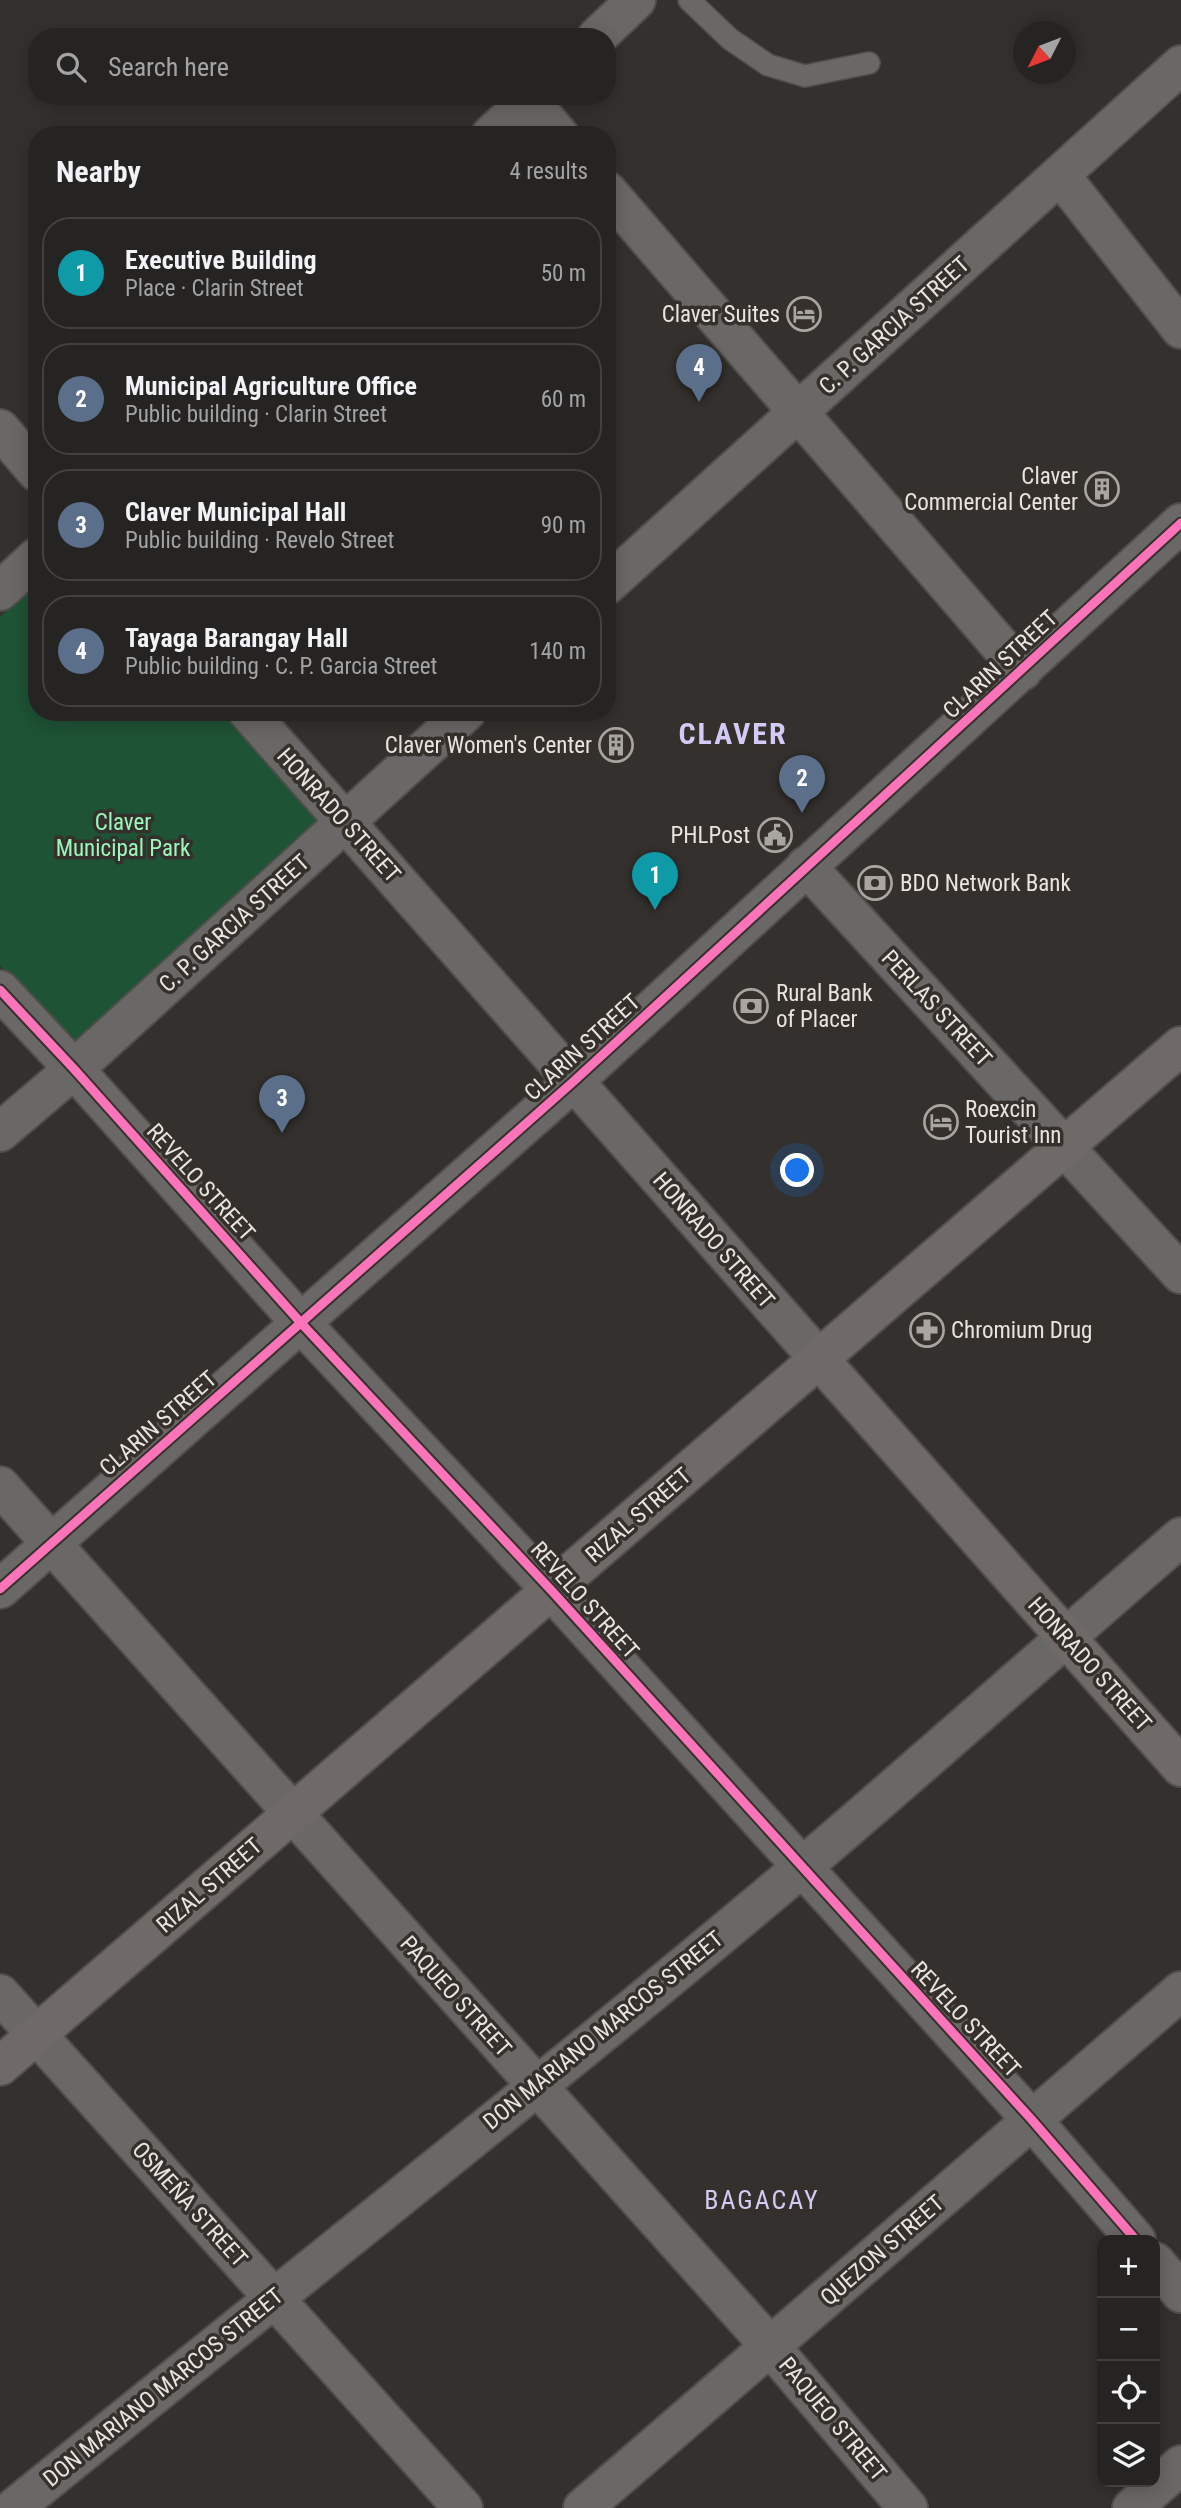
<!DOCTYPE html>
<html lang="en">
<head>
<meta charset="utf-8">
<style>
	:root { --surface:#262422; --page:#2e2c2a; --text:#f1f3f6; --muted:#a4a4a5; --line:#424140; --accent:#0b8043 }
	body { margin:0; font-family:"Roboto Condensed",sans-serif; background:var(--page); color:var(--text) }
	.controls { position:absolute; right:21px; bottom:21px; display:grid; overflow:hidden; border-radius:14px; box-shadow:0 4px 18px #0003 }
	.controls button { width:63px; height:63px; display:grid; place-items:center; padding:0; border:0; border-bottom:2px solid var(--line); background:var(--surface); color:var(--text); font:35px sans-serif }
	.compass { position:absolute; left:1013px; top:21px; width:63px; height:63px; border-radius:50%; background:var(--surface); box-shadow:0 4px 18px #0003; rotate:228deg }
	.you { position:absolute; left:798px; top:1171px; width:24px; height:24px; margin:-18px; border:5px solid #fff; border-radius:50%; background:#1a73e8; box-shadow:0 0 0 10px #1a73e833 }
	.badge { display:grid; place-items:center; width:46px; height:46px; border-radius:50%; background:var(--accent); color:#fff; font-size:23px; font-weight:700 }
	.pin { position:absolute; translate:-50% -58px; filter:drop-shadow(0 2px 4px #0008) }
	.pin::after { content:''; position:absolute; top:37px; width:24px; height:21px; background:inherit; clip-path:polygon(0 0,100% 0,50% 100%) }
	.list { margin:0; padding:0; list-style:none }
	h2 { display:flex; justify-content:space-between; align-items:center; height:91px; margin:0; padding:0 28px; font-size:30px }
	h2 small { font-size:23px; font-weight:400; color:var(--muted) }
	.list li { display:grid; grid-template-columns:46px 1fr auto; gap:21px; align-items:center; box-sizing:border-box; height:112px; margin:0 14px 14px; padding:0 14px; border:2px solid var(--line); border-radius:28px }
	.list b { display:block; font-size:26px; white-space:nowrap }
	.list p { margin:0; font-size:23px; white-space:nowrap; color:var(--muted) }
	.list em { font-size:23px; font-style:normal; color:var(--muted) }
	.icon { flex:none; width:38px; height:38px; fill:none; stroke:currentColor; stroke-width:2; stroke-linecap:round; stroke-linejoin:round }
	.map { position:relative; flex:none; width:1181px; height:2508px; overflow:hidden }
	.search { position:absolute; background:var(--surface); box-shadow:0 4px 18px #0003; left:28px; top:28px; width:588px; height:77px; display:flex; align-items:center; gap:18px; box-sizing:border-box; padding:0 24px; border-radius:28px; color:var(--muted); font-size:26px }
	.panel { position:absolute; background:var(--surface); box-shadow:0 4px 18px #0003; left:28px; top:126px; width:588px; height:595px; border-radius:28px }
	.map>svg:first-child { display:block }
	.green { fill:#1e5335 }
	.lines { fill:none; stroke-linecap:round; stroke-linejoin:round }
	.lane-casing { stroke:#504e4b; stroke-width:24 }
	.street-casing { stroke:#504e4b; stroke-width:42 }
	.secondary-casing { stroke:#504e4b; stroke-width:42 }
	.lane { stroke:#6a6866; stroke-width:21 }
	.street { stroke:#6a6866; stroke-width:38 }
	.secondary { stroke:#6f6967; stroke-width:38 }
	.cycleway-casing { stroke:#35302b; stroke-width:13 }
	.cycleway { stroke:#fb73b8; stroke-width:9 }
	.labels { text-anchor:middle; stroke-width:7; stroke-linejoin:round; paint-order:stroke }
	.poi-label { font-size:23px; fill:#e8e5e1; stroke:#35302b; text-anchor:end }
	.street-label { font-size:23px; fill:#e8e5e1; stroke:#35302b }
	.park-label { font-size:23px; fill:#9bf8bc; stroke:#35302b }
	.quarter-label { font-size:26px; letter-spacing:2px; fill:#d2cbf6; stroke:#35302b }
	.district-label { font-size:30px; font-weight:bold; letter-spacing:2px; fill:#d2cbf6; stroke:#35302b }
</style>
</head>
<body>
<div class="map">
<svg width="1181" height="2508" viewBox="0 0 1181 2508">
	<rect width="100%" height="100%" fill="#33302d"/>
	<!-- green -->
	<path class="green" d="M37,583V712H222L322,821L76,1048L0,966V617Z"/>
	<g class="lines">
		<!-- lane casing -->
		<g class="lane-casing">
			<path id="lane" d="M689,0L730,39L768,65L805,76L869,63"/>
		</g>
		<!-- street casing -->
		<g class="street-casing">
			<path id="street" d="M597,37L636,0
				M529,100L559,135
				M491,135L533,96
				M1060,175L1181,329
				M607,191L1022,671
				M0,429L37,472
				M607,585L1181,65
				M0,591L37,557
				M248,712L819,1359
				M806,866L1181,1274
				M0,990L74,1069L301,1323L551,1590L1032,2120L1136,2240
				M0,1132L74,1069L466,712
				M0,1486L770,2346L908,2508
				M0,1589L574,1081L1181,523
				M0,1994L463,2508
				M1155,2262L1181,2293
				M14,2508C276,2295 543,2086 801,1868C929,1759 1054,1647 1181,1537
				M583,2508L1181,1991
				M1132,2508L1181,2465"/>
		</g>
		<!-- secondary casing -->
		<g class="secondary-casing">
			<path id="secondary" d="M819,1359L1181,1767
				M0,2066L1181,1046"/>
		</g>
		<!-- lane -->
		<use href="#lane" class="lane"/>
		<!-- street -->
		<use href="#street" class="street"/>
		<!-- secondary -->
		<use href="#secondary" class="secondary"/>
		<!-- cycleway casing -->
		<g class="cycleway-casing">
			<path id="cycleway" d="M0,990L74,1069L301,1323L551,1590L1032,2120L1136,2240
				M0,1589L574,1081L1181,523"/>
		</g>
		<!-- cycleway -->
		<use href="#cycleway" class="cycleway"/>
	</g>
	<!-- icons -->
	<defs>
		<g id="hotel-ring" transform="scale(1.75)"><circle r="9.5" fill="#35302b" stroke="#a9a6a2" stroke-width="1.5"/><path d="M-6-4.5h1.5V1H6V5H4.5V3h-9V5H-6ZM-4 0a1.8 1.8 0 1 1 3.6 0ZM.5 0V-2.5h3Q6-2.5 6 0Z" fill="#a9a6a2"/></g>
		<g id="building-ring" transform="scale(1.75)"><circle r="9.5" fill="#35302b" stroke="#a9a6a2" stroke-width="1.5"/><path d="M-4-6H4V6H1V3H-1V6H-4ZM-2.5-4.3h1.7v1.8h-1.7ZM.8-4.3h1.7v1.8H.8ZM-2.5-1h1.7V.8h-1.7ZM.8-1h1.7V.8H.8Z" fill="#a9a6a2"/></g>
		<g id="civic-ring" transform="scale(1.75)"><circle r="9.5" fill="#35302b" stroke="#a9a6a2" stroke-width="1.5"/><path d="M-.6-6.5H3V-4.5H.6V-3L4-1V1h2V6H-6V1h2V-1L-.6-3ZM-1.2 2.5V6h2.4V2.5Z" fill="#a9a6a2"/></g>
		<g id="bank-ring" transform="scale(1.75)"><circle r="9.5" fill="#35302b" stroke="#a9a6a2" stroke-width="1.5"/><path d="M-6-4H6V4H-6ZM0-2.3a2.3 2.3 0 1 0 0 4.6a2.3 2.3 0 1 0 0-4.6Z" fill="#a9a6a2"/></g>
		<g id="pharmacy-ring" transform="scale(1.75)"><circle r="9.5" fill="#35302b" stroke="#a9a6a2" stroke-width="1.5"/><path d="M-2-6h4v4h4v4h-4v4h-4v-4h-4v-4h4Z" fill="#a9a6a2"/></g>
	</defs>
	<g fill-rule="evenodd">
		<use href="#hotel-ring" x="804" y="314"/>
		<use href="#building-ring" x="1102" y="489"/>
		<use href="#building-ring" x="616" y="745"/>
		<use href="#civic-ring" x="775" y="835"/>
		<use href="#bank-ring" x="875" y="883"/>
		<use href="#bank-ring" x="751" y="1006"/>
		<use href="#hotel-ring" x="941" y="1122"/>
		<use href="#pharmacy-ring" x="927" y="1330"/>
	</g>
	<g class="labels">
		<!-- poi labels -->
		<g class="poi-label">
			<text x="780" y="322">Claver Suites</text>
			<text x="1078" y="484">Claver<tspan x="1078" dy="26">Commercial Center</tspan></text>
			<text x="592" y="753">Claver Women's Center</text>
			<text x="750" y="843">PHLPost</text>
			<text x="900" y="891" text-anchor="start">BDO Network Bank</text>
			<text x="776" y="1001" text-anchor="start">Rural Bank<tspan x="776" dy="26">of Placer</tspan></text>
			<text x="965" y="1117" text-anchor="start">Roexcin<tspan x="965" dy="26">Tourist Inn</tspan></text>
			<text x="951" y="1338" text-anchor="start">Chromium Drug</text>
		</g>
		<!-- street labels -->
		<g class="street-label">
			<text transform="translate(894 325) rotate(-42)" y="8">C. P. GARCIA STREET</text>
			<text transform="translate(1000 664) rotate(-43)" y="8">CLARIN STREET</text>
			<text transform="translate(339 815) rotate(48)" y="8">HONRADO STREET</text>
			<text transform="translate(234 923) rotate(-42)" y="8">C. P. GARCIA STREET</text>
			<text transform="translate(937 1008) rotate(47)" y="8">PERLAS STREET</text>
			<text transform="translate(582 1047) rotate(-42)" y="8">CLARIN STREET</text>
			<text transform="translate(201 1182) rotate(48)" y="8">REVELO STREET</text>
			<text transform="translate(714 1240) rotate(49)" y="8">HONRADO STREET</text>
			<text transform="translate(158 1423) rotate(-41)" y="8">CLARIN STREET</text>
			<text transform="translate(638 1515) rotate(-41)" y="8">RIZAL STREET</text>
			<text transform="translate(585 1600) rotate(48)" y="8">REVELO STREET</text>
			<text transform="translate(1090 1664) rotate(48)" y="8">HONRADO STREET</text>
			<text transform="translate(209 1885) rotate(-41)" y="8">RIZAL STREET</text>
			<text transform="translate(456 1996) rotate(48)" y="8">PAQUEO STREET</text>
			<text transform="translate(966 2019) rotate(47)" y="8">REVELO STREET</text>
			<text transform="translate(603 2030) rotate(-39)" y="8">DON MARIANO MARCOS STREET</text>
			<text transform="translate(190 2204) rotate(48)" y="8">OSMEÑA STREET</text>
			<text transform="translate(882 2250) rotate(-41)" y="8">QUEZON STREET</text>
			<text transform="translate(163 2387) rotate(-39)" y="8">DON MARIANO MARCOS STREET</text>
			<text transform="translate(833 2419) rotate(50)" y="8">PAQUEO STREET</text>
		</g>
		<!-- park labels -->
		<g class="park-label">
			<text x="123" y="830">Claver<tspan x="123" dy="26">Municipal Park</tspan></text>
		</g>
		<!-- quarter labels -->
		<g class="quarter-label">
			<text x="762" y="2209">BAGACAY</text>
		</g>
		<!-- district labels -->
		<g class="district-label">
			<text x="733" y="744">CLAVER</text>
		</g>
	</g>
</svg>
<div class="controls">
<button>+</button>
<button>−</button>
<button><svg class="icon" aria-label="locate" viewBox="0 0 24 24"><circle cx="12" cy="12" r="6"/><path d="M12 2v4M12 18v4M2 12h4M18 12h4"/></svg></button>
<button><svg class="icon" aria-label="layers" viewBox="0 0 24 24"><path d="M12 4l9 5-9 5-9-5zM3 14l9 5 9-5"/></svg></button>
</div>
<svg class="compass" viewBox="-18 -18 36 36"><path d="M0-13l5 13h-10z" fill="#e53935"/><path d="M0 13l5-13h-10z" fill="#a4a4a5"/></svg>
<div class="you"></div>
<div class="pin badge" style="left:655px;top:910px;background:#0f9aa8">1</div>
<div class="pin badge" style="left:802px;top:813px;background:#5c6f8a">2</div>
<div class="pin badge" style="left:282px;top:1133px;background:#5c6f8a">3</div>
<div class="pin badge" style="left:699px;top:402px;background:#5c6f8a">4</div>
<div class="search"><svg class="icon" aria-label="search" viewBox="0 0 24 24"><circle cx="10" cy="10" r="6"/><path d="M15 15l6 6"/></svg>Search here</div>
<section class="panel">
<h2>Nearby<small>4 results</small></h2>
<ul class="list">
<li><span class="badge" style="background:#0f9aa8">1</span><div><b>Executive Building</b><p>Place · Clarin Street</p></div><em>50 m</em></li>
<li><span class="badge" style="background:#5c6f8a">2</span><div><b>Municipal Agriculture Office</b><p>Public building · Clarin Street</p></div><em>60 m</em></li>
<li><span class="badge" style="background:#5c6f8a">3</span><div><b>Claver Municipal Hall</b><p>Public building · Revelo Street</p></div><em>90 m</em></li>
<li><span class="badge" style="background:#5c6f8a">4</span><div><b>Tayaga Barangay Hall</b><p>Public building · C. P. Garcia Street</p></div><em>140 m</em></li>
</ul>
</section>
</div>
</body>
</html>
